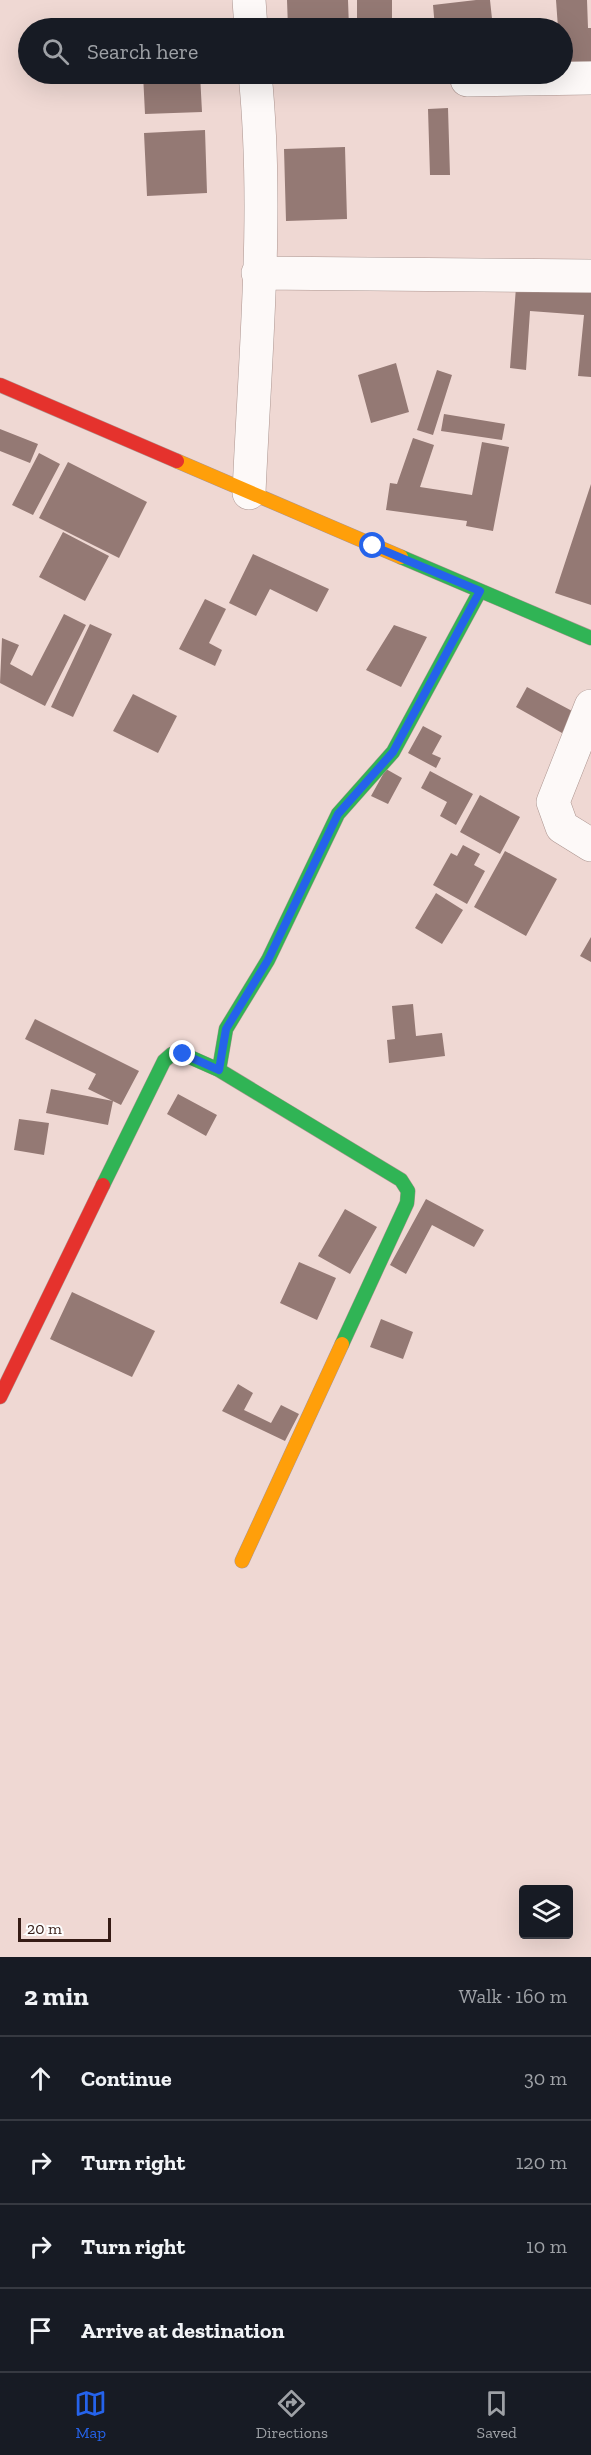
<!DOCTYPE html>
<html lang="en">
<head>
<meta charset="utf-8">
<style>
	:root { --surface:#171b24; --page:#20242c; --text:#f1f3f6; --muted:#9ea1a6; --line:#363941; --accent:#2563eb }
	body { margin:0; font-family:"Zilla Slab",serif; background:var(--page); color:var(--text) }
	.controls { position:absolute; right:18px; bottom:18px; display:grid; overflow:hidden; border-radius:6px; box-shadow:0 6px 24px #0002 }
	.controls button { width:54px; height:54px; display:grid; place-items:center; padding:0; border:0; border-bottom:2px solid var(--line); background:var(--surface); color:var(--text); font:30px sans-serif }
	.scale { position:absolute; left:18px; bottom:15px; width:93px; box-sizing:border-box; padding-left:6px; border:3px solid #351b15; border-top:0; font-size:16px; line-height:21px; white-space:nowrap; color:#351b15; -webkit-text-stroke:4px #fdfdfd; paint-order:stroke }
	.stop { position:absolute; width:18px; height:18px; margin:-14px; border:4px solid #2563eb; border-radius:50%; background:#fff }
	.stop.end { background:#2563eb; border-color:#fff; box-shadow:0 2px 6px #0008 }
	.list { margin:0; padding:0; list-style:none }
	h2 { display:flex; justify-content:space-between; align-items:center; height:78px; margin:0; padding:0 24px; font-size:26px }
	h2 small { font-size:20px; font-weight:400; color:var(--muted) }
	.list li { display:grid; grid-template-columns:39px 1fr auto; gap:18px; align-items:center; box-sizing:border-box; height:84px; padding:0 24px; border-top:2px solid var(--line) }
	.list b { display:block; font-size:22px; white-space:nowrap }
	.list em { font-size:20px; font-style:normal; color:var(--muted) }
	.icon { flex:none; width:33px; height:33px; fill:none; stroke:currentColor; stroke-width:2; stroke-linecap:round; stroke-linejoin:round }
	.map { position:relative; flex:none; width:591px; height:1957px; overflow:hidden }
	.search { position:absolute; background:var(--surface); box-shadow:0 6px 24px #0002; left:18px; right:18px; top:18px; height:66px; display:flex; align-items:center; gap:15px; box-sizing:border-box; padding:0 21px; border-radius:33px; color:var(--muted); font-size:22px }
	.sheet { height:414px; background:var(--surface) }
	nav { display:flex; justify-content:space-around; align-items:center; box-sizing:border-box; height:84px; border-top:2px solid var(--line); background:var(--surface); font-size:16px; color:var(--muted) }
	nav a { display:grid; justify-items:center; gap:3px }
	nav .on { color:var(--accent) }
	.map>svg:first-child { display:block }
	.building { fill:#947974 }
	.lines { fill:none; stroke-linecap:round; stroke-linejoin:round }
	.street-casing { stroke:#ac9590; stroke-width:34 }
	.fast-casing { stroke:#ac9590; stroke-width:15 }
	.slow-casing { stroke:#ac9590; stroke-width:15 }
	.jam-casing { stroke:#ac9590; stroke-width:15 }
	.street { stroke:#fdf9f8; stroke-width:33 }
	.fast { stroke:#30b455; stroke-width:14 }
	.slow { stroke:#ff9f0a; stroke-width:14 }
	.jam { stroke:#e5322d; stroke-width:14 }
	.route { stroke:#2563eb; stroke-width:8 }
</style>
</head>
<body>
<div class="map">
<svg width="591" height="1957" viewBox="0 0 591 1957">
	<rect width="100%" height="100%" fill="#efd8d3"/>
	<!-- building -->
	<path class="building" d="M287,0H348L349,28H288Z
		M357,0H392V28H357Z
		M476,0H490L493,28H435L433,5Z
		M556,0H587L588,28H591V62L562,64V28H558Z
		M143,74H200L202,112L145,114Z
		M448,108L450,175H430L428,109Z
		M205,130L207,193L147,196L144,133Z
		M345,147L347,219L286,221L284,149Z
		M516,287L591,293V377L578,376L584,315L530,311L526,370L510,368Z
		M396,363L409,412L371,423L358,375Z
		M437,370L452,375L433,435L417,430Z
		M444,414L505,424L502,440L441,431Z
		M0,429L38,444L30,463L0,451Z
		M413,438L434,445L420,487L472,495L482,442L509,447L493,531L466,526L467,521L386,510L390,483L397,484Z
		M39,453L60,464L33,515L12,505Z
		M68,462L147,502L119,558L39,518Z
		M591,484V605L555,593Z
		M63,532L109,556L85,601L39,577Z
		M253,554L329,589L317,612L270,589L256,616L229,603Z
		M205,599L226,609L209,643L222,650L215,666L179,649Z
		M64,614L86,625L45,706L0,683L2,638L19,645L10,664L32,676Z
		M90,624L112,634L73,717L51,707Z
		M394,625L427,637L401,687L366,670Z
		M527,687L574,712L562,733L516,707Z
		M133,694L177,716L158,753L113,731Z
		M423,726L442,736L432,754L441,758L436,768L408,753Z
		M386,769L402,778L388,804L371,796Z
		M430,771L473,794L456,825L440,816L447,802L421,788Z
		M480,795L520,817L500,854L460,832Z
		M463,845L480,854L474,865L485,871L467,904L433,885L451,853L457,856Z
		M505,851L557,879L526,936L474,907Z
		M436,893L463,910L442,944L415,928Z
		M591,937V962L580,956Z
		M413,1004L416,1036L442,1033L445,1056L389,1063L387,1040L395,1039L392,1006Z
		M35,1019L139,1071L121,1105L88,1089L96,1074L25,1039Z
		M51,1089L113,1101L108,1125L46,1113Z
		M178,1094L217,1115L206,1136L167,1114Z
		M19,1119L49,1123L44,1155L14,1150Z
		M426,1199L484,1230L474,1247L432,1225L406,1274L390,1265Z
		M345,1209L377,1227L350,1274L318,1256Z
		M299,1262L336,1278L317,1320L280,1303Z
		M72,1292L155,1331L132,1377L50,1339Z
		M381,1319L413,1332L403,1359L370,1347Z
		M238,1384L253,1393L244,1410L271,1423L281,1405L299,1414L285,1441L222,1411Z"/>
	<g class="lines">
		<!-- street casing -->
		<g class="street-casing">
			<path id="street" d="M249,0L251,28
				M467,80L591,78
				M258,273L591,276
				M249,493C255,354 269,212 255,74
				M591,706L553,802L562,827L591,845"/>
		</g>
		<!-- fast casing -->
		<g class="fast-casing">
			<path id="fast" d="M401,557L591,638
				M219,1070L226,1029L268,960L338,814L393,752L480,591
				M103,1185L164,1061L172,1054H183L219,1070L401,1180L408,1191L407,1203L342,1344"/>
		</g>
		<!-- slow casing -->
		<g class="slow-casing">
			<path id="slow" d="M177,461L401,557
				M242,1561L342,1344"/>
		</g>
		<!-- jam casing -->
		<g class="jam-casing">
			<path id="jam" d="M0,385L177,461
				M0,1397L103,1185"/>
		</g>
		<!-- street -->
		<use href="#street" class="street"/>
		<!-- fast -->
		<use href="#fast" class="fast"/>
		<!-- slow -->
		<use href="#slow" class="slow"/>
		<!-- jam -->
		<use href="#jam" class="jam"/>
	</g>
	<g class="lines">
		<!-- route -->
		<path class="route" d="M183,1054L219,1070L226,1029L268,960L338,814L393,752L480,591L373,546"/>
	</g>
</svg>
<div class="controls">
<button><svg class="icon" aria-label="layers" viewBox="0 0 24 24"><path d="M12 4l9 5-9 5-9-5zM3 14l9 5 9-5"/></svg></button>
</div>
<div class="scale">20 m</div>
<div class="stop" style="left:373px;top:546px"></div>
<div class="stop end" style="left:183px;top:1054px"></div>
<div class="search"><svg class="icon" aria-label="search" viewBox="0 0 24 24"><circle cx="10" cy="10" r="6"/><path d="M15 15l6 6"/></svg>Search here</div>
</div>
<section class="sheet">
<h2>2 min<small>Walk · 160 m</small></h2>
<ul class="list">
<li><svg class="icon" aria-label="ahead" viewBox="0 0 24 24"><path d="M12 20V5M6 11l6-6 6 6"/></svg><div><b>Continue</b></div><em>30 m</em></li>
<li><svg class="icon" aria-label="right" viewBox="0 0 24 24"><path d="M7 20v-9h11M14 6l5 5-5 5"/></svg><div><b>Turn right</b></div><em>120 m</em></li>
<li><svg class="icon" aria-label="right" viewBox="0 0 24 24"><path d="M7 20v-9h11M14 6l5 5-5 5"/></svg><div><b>Turn right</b></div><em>10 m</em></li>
<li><svg class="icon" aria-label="arrive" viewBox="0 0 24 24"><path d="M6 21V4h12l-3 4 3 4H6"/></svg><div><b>Arrive at destination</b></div></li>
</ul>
</section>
<nav>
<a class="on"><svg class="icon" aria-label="map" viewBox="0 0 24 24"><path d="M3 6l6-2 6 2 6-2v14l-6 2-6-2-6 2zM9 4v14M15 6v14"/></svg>Map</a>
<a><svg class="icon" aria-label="directions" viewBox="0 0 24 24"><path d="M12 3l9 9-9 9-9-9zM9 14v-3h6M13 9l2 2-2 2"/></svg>Directions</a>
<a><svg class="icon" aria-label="saved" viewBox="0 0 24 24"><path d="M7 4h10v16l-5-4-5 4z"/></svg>Saved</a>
</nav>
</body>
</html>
